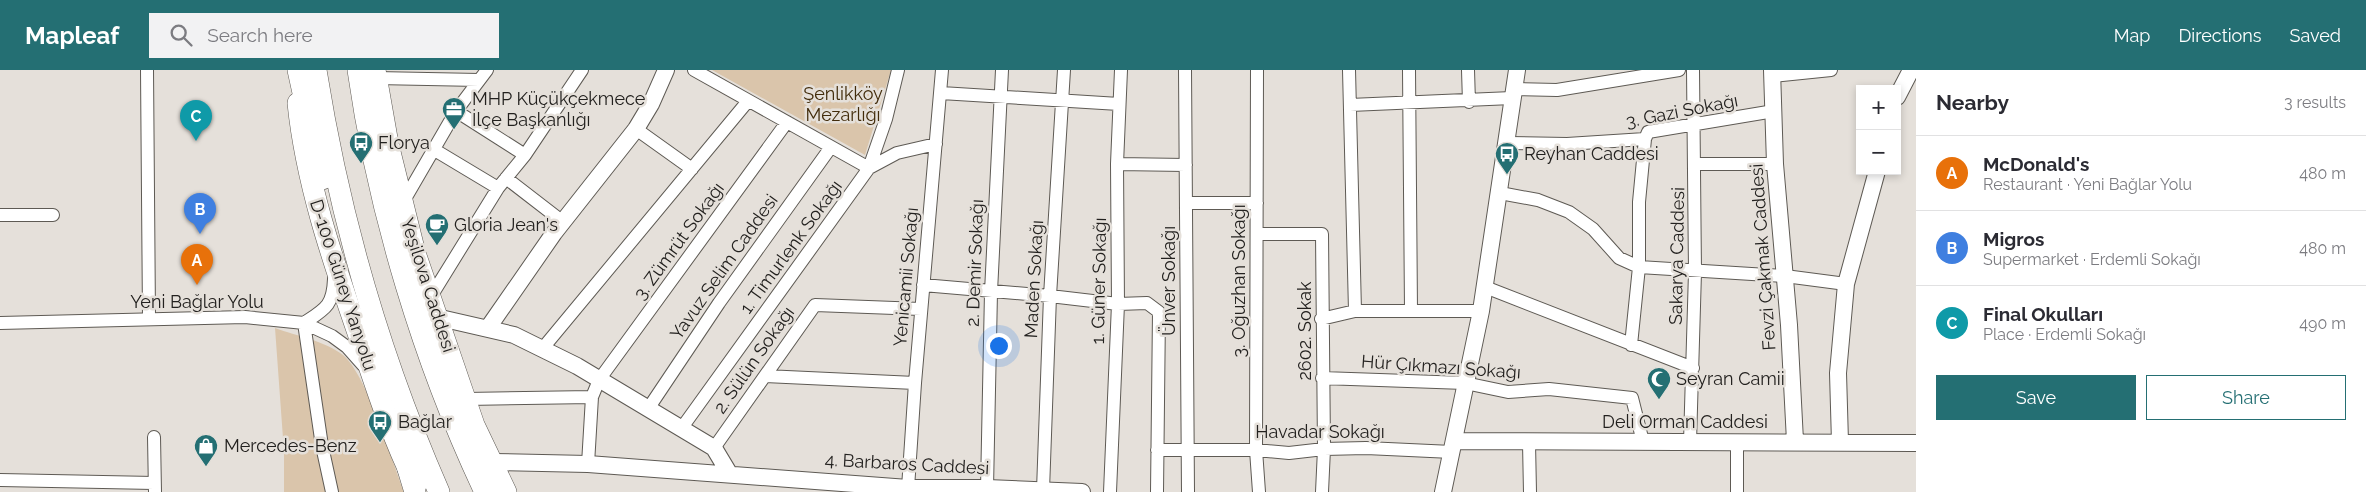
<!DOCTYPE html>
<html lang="en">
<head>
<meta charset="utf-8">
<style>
	:root { --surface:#fff; --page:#f2f2f3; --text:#2b2b33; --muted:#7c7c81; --line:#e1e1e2; --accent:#246f73 }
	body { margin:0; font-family:Raleway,sans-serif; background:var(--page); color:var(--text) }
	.controls { position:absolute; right:15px; top:15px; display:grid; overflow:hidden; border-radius:0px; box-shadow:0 2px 8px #0003 }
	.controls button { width:45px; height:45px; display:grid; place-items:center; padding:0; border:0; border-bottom:1px solid var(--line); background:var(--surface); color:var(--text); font:25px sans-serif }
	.you { position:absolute; left:998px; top:275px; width:18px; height:18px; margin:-12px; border:4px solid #fff; border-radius:50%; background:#1a73e8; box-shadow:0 0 0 8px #1a73e833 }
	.badge { display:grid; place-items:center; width:32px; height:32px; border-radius:50%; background:var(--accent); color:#fff; font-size:16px; font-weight:700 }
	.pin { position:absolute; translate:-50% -41px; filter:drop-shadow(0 1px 2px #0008) }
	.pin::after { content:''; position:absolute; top:26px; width:18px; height:15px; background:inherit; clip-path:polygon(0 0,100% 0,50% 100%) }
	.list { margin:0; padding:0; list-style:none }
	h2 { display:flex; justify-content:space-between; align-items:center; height:65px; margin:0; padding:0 20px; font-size:21px }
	h2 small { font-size:16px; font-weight:400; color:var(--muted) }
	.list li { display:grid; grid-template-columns:32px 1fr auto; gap:15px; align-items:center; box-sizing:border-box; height:75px; padding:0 20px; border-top:1px solid var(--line) }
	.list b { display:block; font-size:19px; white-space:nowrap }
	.list p { margin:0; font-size:16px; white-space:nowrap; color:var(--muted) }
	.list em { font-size:16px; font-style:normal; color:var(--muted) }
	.actions { display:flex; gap:10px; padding:15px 20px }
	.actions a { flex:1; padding:11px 0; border:1px solid var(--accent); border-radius:0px; text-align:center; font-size:18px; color:var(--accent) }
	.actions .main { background:var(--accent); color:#fff }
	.icon { flex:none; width:28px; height:28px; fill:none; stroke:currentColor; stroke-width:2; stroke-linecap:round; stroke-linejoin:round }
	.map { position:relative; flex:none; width:1916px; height:422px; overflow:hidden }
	header { display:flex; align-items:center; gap:30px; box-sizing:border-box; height:70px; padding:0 25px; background:var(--accent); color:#fff }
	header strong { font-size:24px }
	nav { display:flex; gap:28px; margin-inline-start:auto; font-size:18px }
	.search { width:350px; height:45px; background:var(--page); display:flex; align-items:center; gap:12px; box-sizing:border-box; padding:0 18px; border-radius:0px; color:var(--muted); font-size:19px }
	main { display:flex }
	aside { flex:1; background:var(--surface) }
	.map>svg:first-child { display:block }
	.green { fill:#dac5ab }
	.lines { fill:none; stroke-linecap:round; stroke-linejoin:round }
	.minor-casing { stroke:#5e5a54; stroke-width:14 }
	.tertiary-casing { stroke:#5e5a54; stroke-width:18 }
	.primary-casing { stroke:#5e5a54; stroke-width:22 }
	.trunk-casing { stroke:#5e5a54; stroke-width:22 }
	.minor { stroke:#fff; stroke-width:12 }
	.tertiary { stroke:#fff; stroke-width:16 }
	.primary { stroke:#fff; stroke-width:21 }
	.trunk { stroke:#fff; stroke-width:21 }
	.labels { text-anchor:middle; stroke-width:5; stroke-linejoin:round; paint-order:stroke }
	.park-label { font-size:18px; fill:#422c0b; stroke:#e5e0da }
	.poi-label { font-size:18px; fill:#23211f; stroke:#e5e0da; text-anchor:start }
	.street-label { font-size:18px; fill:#23211f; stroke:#e5e0da }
</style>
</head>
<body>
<header>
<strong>Mapleaf</strong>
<div class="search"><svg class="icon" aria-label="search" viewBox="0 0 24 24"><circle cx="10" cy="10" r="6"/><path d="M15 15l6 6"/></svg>Search here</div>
<nav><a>Map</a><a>Directions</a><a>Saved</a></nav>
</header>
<main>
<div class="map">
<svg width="1916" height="422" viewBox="0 0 1916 422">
	<rect width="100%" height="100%" fill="#e5e0da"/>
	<!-- green -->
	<path class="green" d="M712,0H891L865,85Z
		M275,258C297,266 325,271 343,285C367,305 392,391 404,422H284V382Z"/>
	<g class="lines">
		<!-- minor casing -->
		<g class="minor-casing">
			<path id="minor" d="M147,0L149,248
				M694,0L869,98L897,83L936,74
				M1185,0L1188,422
				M1257,0L1256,380L1259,422
				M1349,0L1355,241
				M1409,0L1411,240
				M1468,0L1469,32
				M1772,6L1831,0
				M376,8L479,10
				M1514,19L1557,20L1679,0
				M941,23L1119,34
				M1350,35L1512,28
				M456,41L525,85
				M636,59L692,99
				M1508,73L1567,74L1645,69L1648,62L1774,41
				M433,79L498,118
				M1117,94L1186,95
				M1695,94H1775
				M506,108L563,152
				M1500,123L1538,130L1569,142L1593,159L1619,188L1639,197L1785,206L1846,214
				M1186,133H1257
				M402,134L456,41L487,0
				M0,145H53
				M1257,164H1322L1324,379L1322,422
				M923,215L1050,226L1118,234L1147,233L1159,242L1157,422
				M1485,217L1693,298
				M430,228L498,118L525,85L582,0
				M1321,249L1355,241H1481
				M0,253L245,247L304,253L332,266L347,277L363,295
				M304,253L322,376L332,422
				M304,253C325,239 333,236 334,209
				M1631,275L1639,197V132L1645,69
				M543,278L748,31
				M765,306L915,313
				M1322,308L1465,313L1508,322L1549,319L1632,328L1643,372
				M466,329L592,327
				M648,339L719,233L831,77
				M681,359L869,98L886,49L898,0
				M154,367L155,422
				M1690,372L1695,202L1693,0
				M1529,373L1530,422
				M714,378L815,235L921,239
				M1157,380H1256L1289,383L1324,379L1366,378L1452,382
				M588,394L592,327L599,310L787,52
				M0,410L154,413
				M908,418L915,313L942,0
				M987,418L991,222L1002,0
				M1043,420L1050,226L1064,0
				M1110,422L1118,234L1117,94L1121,0
				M1737,422V372"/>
		</g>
		<!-- tertiary casing -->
		<g class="tertiary-casing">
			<path id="tertiary" d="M1772,0L1775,94L1789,255L1795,371
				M1897,27L1911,0
				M436,247L514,265L577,296L714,378L729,403
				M488,258L554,163L636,59L651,34L666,0
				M1454,371L1916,373
				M1840,372L1838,303L1846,214L1877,101
				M492,392L588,394L908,418H987L1082,422
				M1443,422L1481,241L1517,0"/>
		</g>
		<!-- primary casing -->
		<g class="primary-casing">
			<path id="primary" d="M375,0L388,74L415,183L474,355L506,422
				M298,33C306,112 332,188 358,263C375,314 392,367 416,415"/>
		</g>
		<!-- trunk casing -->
		<g class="trunk-casing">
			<path id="trunk" d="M298,0L322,109
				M316,0C339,145 380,287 439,422
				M358,0C378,141 424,293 485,422
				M408,399L415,422"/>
		</g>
		<!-- minor -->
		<use href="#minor" class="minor"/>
		<!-- tertiary -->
		<use href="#tertiary" class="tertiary"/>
		<!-- primary -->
		<use href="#primary" class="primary"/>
		<!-- trunk -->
		<use href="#trunk" class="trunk"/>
	</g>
	<!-- icons -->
	<defs>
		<g id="office-pin" transform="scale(1.25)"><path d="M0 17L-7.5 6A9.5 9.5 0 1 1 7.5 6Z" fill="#246f73" stroke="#e5e0da"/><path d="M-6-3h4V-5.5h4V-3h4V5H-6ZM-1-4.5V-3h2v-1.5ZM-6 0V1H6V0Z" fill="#fff"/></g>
		<g id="bus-pin" transform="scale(1.25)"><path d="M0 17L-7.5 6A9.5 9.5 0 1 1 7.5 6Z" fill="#246f73" stroke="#e5e0da"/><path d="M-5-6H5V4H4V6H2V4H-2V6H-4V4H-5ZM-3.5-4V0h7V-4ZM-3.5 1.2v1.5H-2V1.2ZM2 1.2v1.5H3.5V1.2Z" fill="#fff"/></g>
		<g id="cafe-pin" transform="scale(1.25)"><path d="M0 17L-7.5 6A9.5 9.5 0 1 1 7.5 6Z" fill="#246f73" stroke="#e5e0da"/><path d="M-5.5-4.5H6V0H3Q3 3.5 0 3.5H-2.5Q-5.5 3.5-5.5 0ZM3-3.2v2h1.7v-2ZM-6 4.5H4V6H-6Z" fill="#fff"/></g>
		<g id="mosque-pin" transform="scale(1.25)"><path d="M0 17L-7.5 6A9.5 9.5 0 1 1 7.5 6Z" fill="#246f73" stroke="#e5e0da"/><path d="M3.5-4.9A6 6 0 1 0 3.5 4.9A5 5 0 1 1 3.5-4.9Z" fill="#fff"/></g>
		<g id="shop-pin" transform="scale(1.25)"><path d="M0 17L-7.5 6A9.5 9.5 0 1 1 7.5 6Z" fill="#246f73" stroke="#e5e0da"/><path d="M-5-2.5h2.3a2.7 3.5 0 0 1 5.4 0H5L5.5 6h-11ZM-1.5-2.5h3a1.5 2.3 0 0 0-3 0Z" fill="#fff"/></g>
	</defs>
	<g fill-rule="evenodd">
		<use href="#office-pin" x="454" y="39"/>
		<use href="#bus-pin" x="361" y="73"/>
		<use href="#bus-pin" x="1507" y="84"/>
		<use href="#cafe-pin" x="437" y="155"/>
		<use href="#mosque-pin" x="1659" y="309"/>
		<use href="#bus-pin" x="380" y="352"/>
		<use href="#shop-pin" x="206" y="376"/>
	</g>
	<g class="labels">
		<!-- park labels -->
		<g class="park-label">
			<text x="843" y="30">Şenlikköy<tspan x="843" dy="21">Mezarlığı</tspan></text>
		</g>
		<!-- poi labels -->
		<g class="poi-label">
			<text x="472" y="35">MHP Küçükçekmece<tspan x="472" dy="21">İlçe Başkanlığı</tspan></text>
			<text x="378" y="79">Florya</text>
			<text x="1524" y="90">Reyhan Caddesi</text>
			<text x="454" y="161">Gloria Jean's</text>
			<text x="1676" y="315">Seyran Camii</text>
			<text x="398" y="358">Bağlar</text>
			<text x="224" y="382">Mercedes-Benz</text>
		</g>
		<!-- street labels -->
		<g class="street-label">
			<text transform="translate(1682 41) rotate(-11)" y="6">3. Gazi Sokağı</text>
			<text transform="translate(679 171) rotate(-54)" y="6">3. Zümrüt Sokağı</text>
			<text transform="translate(791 177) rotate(-54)" y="6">1. Timurlenk Sokağı</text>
			<text transform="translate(1677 186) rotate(-89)" y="6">Sakarya Caddesi</text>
			<text transform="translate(1763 187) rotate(-94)" y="6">Fevzi Çakmak Caddesi</text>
			<text transform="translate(975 193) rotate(-88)" y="6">2. Demir Sokağı</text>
			<text transform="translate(724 197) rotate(-55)" y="6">Yavuz Selim Caddesi</text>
			<text transform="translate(906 207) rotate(-85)" y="6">Yenicamii Sokağı</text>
			<text transform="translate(1034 209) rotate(-87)" y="6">Maden Sokağı</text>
			<text transform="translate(1099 211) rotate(-89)" y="6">1. Güner Sokağı</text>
			<text transform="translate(1169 211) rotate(-90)" y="6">Ünver Sokağı</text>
			<text transform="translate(1239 211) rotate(-90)" y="6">3. Oğuzhan Sokağı</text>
			<text transform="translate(343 215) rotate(72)" y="6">D-100 Güney Yanyolu</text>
			<text transform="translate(428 215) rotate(72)" y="6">Yeşilova Caddesi</text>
			<text x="197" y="238">Yeni Bağlar Yolu</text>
			<text transform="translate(1305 261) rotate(-90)" y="6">2602. Sokak</text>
			<text transform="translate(754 290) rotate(-55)" y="6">2. Sülün Sokağı</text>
			<text transform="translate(1441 297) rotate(4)" y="6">Hür Çıkmazı Sokağı</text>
			<text x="1685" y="358">Deli Orman Caddesi</text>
			<text x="1320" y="368">Havadar Sokağı</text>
			<text transform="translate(907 394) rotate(3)" y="6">4. Barbaros Caddesi</text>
		</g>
	</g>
</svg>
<div class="controls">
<button>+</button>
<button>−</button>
</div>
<div class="you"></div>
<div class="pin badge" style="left:197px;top:215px;background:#e8710a">A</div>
<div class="pin badge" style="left:200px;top:164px;background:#3f7fe0">B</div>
<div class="pin badge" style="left:196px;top:71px;background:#0f9aa8">C</div>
</div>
<aside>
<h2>Nearby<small>3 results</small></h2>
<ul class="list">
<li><span class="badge" style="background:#e8710a">A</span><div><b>McDonald's</b><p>Restaurant · Yeni Bağlar Yolu</p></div><em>480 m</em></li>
<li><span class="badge" style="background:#3f7fe0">B</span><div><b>Migros</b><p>Supermarket · Erdemli Sokağı</p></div><em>480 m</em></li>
<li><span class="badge" style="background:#0f9aa8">C</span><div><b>Final Okulları</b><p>Place · Erdemli Sokağı</p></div><em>490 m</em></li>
</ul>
<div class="actions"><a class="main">Save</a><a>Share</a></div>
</aside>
</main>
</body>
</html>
